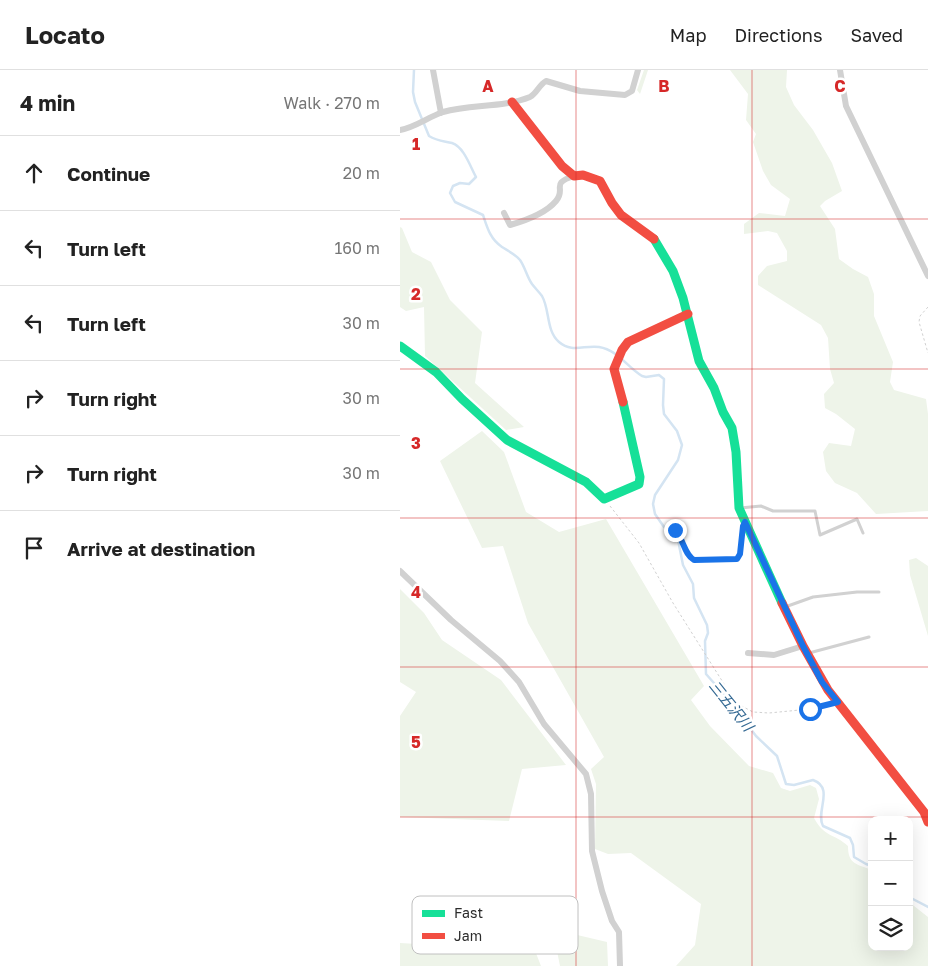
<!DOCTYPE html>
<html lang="en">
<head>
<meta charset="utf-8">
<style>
	:root { --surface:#fff; --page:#f2f2f2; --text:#222; --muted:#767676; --line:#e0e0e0 }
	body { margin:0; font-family:"Golos Text","Noto Sans JP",sans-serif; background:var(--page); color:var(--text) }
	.controls { position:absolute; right:15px; bottom:15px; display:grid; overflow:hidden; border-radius:10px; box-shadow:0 5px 20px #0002 }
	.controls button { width:45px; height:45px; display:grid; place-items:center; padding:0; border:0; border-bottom:1px solid var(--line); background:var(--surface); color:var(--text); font:25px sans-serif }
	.stop { position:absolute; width:15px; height:15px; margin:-11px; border:4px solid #1a73e8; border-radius:50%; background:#fff }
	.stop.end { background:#1a73e8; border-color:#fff; box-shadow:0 1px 5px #0008 }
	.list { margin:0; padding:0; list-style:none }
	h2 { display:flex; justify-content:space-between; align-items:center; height:65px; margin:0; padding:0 20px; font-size:21px }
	h2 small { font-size:16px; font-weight:400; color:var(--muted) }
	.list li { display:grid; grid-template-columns:32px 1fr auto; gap:15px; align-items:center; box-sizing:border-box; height:75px; padding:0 20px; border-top:1px solid var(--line) }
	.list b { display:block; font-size:19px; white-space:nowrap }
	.list em { font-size:16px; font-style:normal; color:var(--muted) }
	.icon { flex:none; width:28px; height:28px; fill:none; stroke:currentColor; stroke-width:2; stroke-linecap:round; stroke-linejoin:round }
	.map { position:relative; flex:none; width:528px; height:896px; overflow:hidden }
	header { display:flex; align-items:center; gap:30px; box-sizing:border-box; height:70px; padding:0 25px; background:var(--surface); border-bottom:1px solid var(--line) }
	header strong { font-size:24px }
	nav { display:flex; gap:28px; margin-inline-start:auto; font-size:18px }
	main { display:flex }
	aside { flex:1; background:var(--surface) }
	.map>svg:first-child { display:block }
	.green { fill:#eef4e9 }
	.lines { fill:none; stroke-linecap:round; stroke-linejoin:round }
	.stream { stroke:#d4e4f2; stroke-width:2.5 }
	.path { stroke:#d1d1d1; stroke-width:1; stroke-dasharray:2.5 2.5; stroke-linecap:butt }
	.lane { stroke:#d1d1d1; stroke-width:3 }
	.street { stroke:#d1d1d1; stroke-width:6 }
	.fast { stroke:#16e098; stroke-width:9 }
	.jam { stroke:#f24e42; stroke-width:9 }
	.route { stroke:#1a73e8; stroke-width:6 }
	.grid { fill:none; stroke:#d62828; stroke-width:1; stroke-opacity:0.55 }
	.labels { text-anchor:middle; stroke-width:5; stroke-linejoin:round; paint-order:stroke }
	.water-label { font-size:15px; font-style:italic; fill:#346993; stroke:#fff }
	.key { fill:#fff; stroke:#c0c0c0; stroke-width:1 }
	.key-label { font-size:14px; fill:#2c2c2c }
	.grid-label { font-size:16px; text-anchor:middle; font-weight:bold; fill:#d62828; stroke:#fff; stroke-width:5; stroke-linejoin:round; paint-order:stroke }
</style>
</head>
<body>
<header>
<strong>Locato</strong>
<nav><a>Map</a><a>Directions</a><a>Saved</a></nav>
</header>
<main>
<aside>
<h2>4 min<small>Walk · 270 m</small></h2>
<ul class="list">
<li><svg class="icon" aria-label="ahead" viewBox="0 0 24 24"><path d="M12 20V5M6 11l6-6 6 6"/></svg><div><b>Continue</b></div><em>20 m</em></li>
<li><svg class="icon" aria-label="left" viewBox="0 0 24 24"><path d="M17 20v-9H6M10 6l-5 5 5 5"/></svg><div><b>Turn left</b></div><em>160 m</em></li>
<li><svg class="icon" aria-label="left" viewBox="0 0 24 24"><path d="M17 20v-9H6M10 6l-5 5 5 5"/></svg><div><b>Turn left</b></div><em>30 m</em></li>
<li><svg class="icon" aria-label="right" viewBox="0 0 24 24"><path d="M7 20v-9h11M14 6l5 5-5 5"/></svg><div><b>Turn right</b></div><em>30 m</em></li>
<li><svg class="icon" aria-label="right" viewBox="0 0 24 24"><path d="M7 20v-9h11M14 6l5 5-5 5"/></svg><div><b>Turn right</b></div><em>30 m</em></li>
<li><svg class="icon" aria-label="arrive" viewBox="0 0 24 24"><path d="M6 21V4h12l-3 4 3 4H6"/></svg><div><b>Arrive at destination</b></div></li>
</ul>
</aside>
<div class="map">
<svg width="528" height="896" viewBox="0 0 528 896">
	<rect width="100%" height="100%" fill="#fff"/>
	<!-- green -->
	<path class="green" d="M244,0H248L240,24L237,20Z
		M330,0H387L386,17L394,35L413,60L432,93L442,121L425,131L420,136L435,159L439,189L453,199L468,207L474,224V246L493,292L490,312L494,320L526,329L528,344V441L476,444L457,423L435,413L426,401L423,382L429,373L451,376L455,359L436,344L425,338L424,324L434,313L430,299L428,268L421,255L358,215V206L367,196L387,191V181L377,163L368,161L344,164V154L359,143L385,146L390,129L371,115L363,101L353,72L356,64L346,50L348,24Z
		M0,157L2,158L12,182L31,192L50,230L82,262L75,313L124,357L106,360L25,286L24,237L6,241L0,237Z
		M82,361L104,382L126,442L159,462L206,449L304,616L291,630L310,656L349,696L373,703L381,718L390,721L410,715L416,718L419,729L414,748C425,768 434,763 448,776C448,794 456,794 472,800V877H509V832L528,847V896H276L295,875L301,834L231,783L208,784L195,779L196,714L191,699L204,687L128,553L103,476L82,478L40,391Z
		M516,488L528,496V566L510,505L509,490Z
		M0,519L24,543L42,570L101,610L166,695L122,699L109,751L0,747V646L16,622L0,612Z
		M34,836L108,856L130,868L141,896H0V873L34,875Z
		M173,864L207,872L208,896H160L157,881Z"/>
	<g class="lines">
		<!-- stream -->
		<path class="stream" d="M14,0L13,22L15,32L29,66C37,71 44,71 52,73C64,77 70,96 76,107L69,114L60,113L53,116L50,123L55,132L83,145C87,157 90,169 102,177C108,181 115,184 120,190C125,197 127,207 132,214C135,218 139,222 142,226C150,240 146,261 159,272C172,283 184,275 199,277C218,280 227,297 242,306L246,307L259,305L264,309L263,335L264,344L277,361L282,375L278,390L255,425L253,434L255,444L264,457L275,466L278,470L283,495L293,514L294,528L307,555L308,563L305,571L306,604L328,629L356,666L377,686L386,714L394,715L413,710C435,718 415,742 423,756L450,768L453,775L454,787L466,794L472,796
			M509,827L528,837"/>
		<!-- path -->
		<path class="path" d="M528,237L520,246L519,252L528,283
			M210,436L239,473L273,533L336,633L353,642L369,643L410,639L427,634
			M268,456C274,459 278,463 282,468C287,476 285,485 294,490L337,489L340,484L342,466"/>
		<!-- lane -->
		<path class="lane" d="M340,438L361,436L373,441H415L420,465L457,449L463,463
			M385,537L413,527L457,522H479
			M409,583L469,567"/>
		<!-- street -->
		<path class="street" d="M33,0L41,43
			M440,0L446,36L528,206
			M0,60C16,57 28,47 43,42C71,34 103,38 130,27C137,23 139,15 146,11L180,21L225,25L232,21L238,0
			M104,143L110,155C124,151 146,143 156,131C167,118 149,114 174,106
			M0,501L51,550L100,591L119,612L144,654L186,704L191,724L192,781L202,821L212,851L219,862L220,896
			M348,583L374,585L403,576"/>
		<!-- fast -->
		<path class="fast" d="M254,169L273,201L283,228L299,291L314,318L323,342L332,358L336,382L339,438L382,533
			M0,276L36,302L62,329L107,370L186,412L204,429L239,414L240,407L223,332"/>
		<!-- jam -->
		<path class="jam" d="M112,32L162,96L174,106L183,105L200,111L212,133L221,145L254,169
			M223,332L214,299L222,280L228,272L288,244
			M382,533L403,576L428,620L524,742L528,752"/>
	</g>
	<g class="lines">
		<!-- route -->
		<path class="route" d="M275,460C284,470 284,484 294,490L337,489L340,484L343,456L345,452L403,576L422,612L438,632L410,639"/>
	</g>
	<!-- grid -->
	<path class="grid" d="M176,0V896M352,0V896M0,149H528M0,299H528M0,448H528M0,597H528M0,747H528"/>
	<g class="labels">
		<!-- water labels -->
		<g class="water-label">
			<text transform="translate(331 636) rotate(51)" y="5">三五沢川</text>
		</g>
	</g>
	<!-- legend -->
	<rect x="12" y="826" width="166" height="58" rx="8" class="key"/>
	<rect x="22" y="840" width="23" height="7" fill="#16e098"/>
	<rect x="22" y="863" width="23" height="6" fill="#f24e42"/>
	<g class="key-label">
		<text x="54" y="848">Fast</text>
		<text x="54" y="871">Jam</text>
	</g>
	<g class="grid-label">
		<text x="88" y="22">A</text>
		<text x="264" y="22">B</text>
		<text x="440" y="22">C</text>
		<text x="16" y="80">1</text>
		<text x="16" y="230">2</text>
		<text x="16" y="379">3</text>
		<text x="16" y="528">4</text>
		<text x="16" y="678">5</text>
	</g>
</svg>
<div class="controls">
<button>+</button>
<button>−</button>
<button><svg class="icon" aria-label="layers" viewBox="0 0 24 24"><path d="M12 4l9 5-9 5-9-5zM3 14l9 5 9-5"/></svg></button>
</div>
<div class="stop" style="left:410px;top:639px"></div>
<div class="stop end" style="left:275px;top:460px"></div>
</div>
</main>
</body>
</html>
